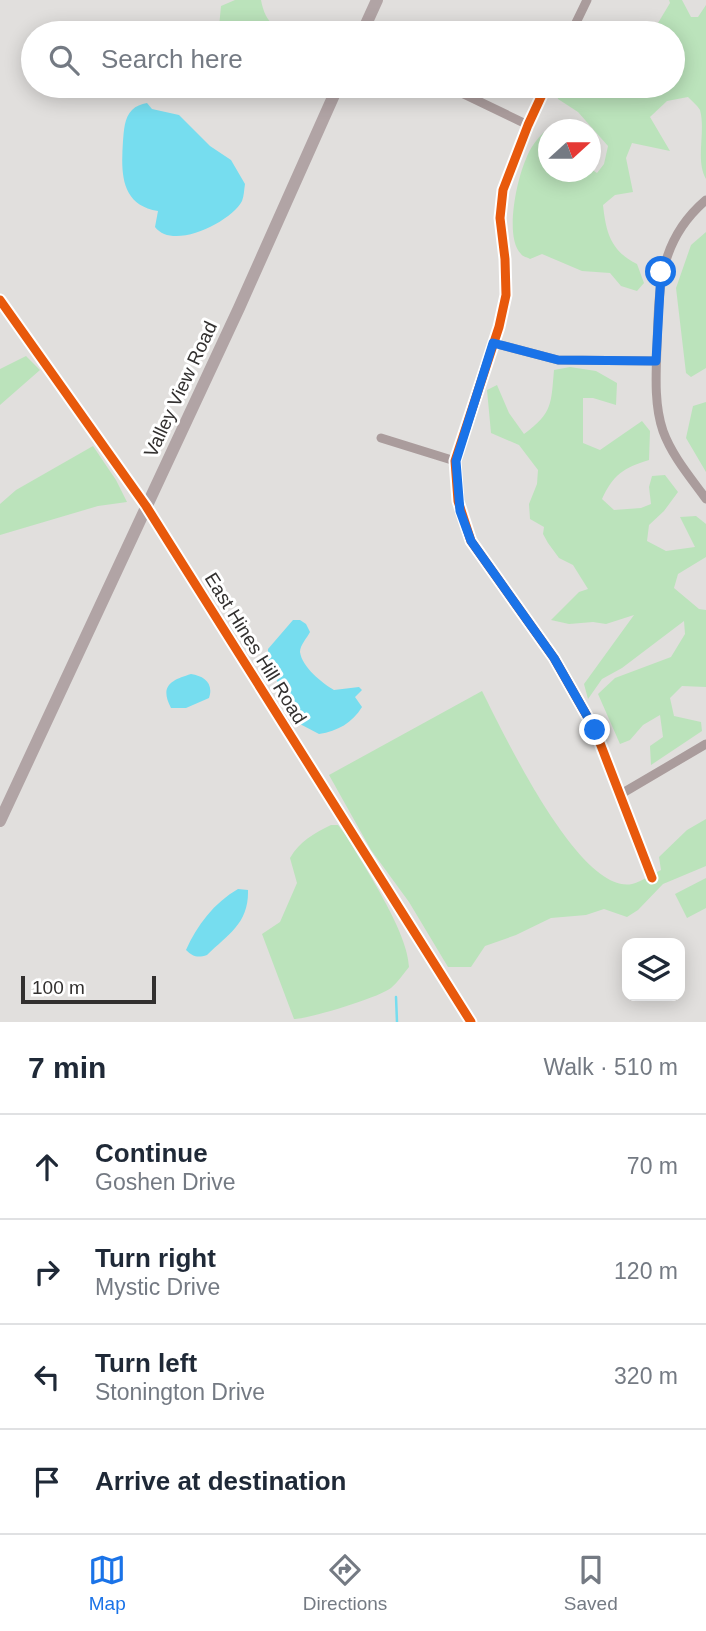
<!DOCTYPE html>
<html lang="en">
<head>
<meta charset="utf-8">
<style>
	:root { --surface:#fff; --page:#f6f6f7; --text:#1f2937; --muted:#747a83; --line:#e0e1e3; --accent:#1a73e8 }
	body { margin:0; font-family:Helvetica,sans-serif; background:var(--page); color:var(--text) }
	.controls { position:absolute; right:21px; bottom:21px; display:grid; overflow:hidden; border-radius:14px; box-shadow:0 4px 18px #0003 }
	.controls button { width:63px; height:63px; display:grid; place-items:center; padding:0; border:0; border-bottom:2px solid var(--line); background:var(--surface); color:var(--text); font:35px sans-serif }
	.compass { position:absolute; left:538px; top:119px; width:63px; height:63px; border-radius:50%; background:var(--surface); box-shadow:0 4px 18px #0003; rotate:69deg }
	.scale { position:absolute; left:21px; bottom:18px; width:135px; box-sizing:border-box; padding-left:7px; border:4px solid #32302f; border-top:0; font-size:19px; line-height:24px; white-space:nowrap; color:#32302f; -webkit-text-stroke:5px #fff; paint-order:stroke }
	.stop { position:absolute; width:21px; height:21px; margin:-16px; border:5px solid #1a73e8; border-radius:50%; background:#fff }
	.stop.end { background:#1a73e8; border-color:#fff; box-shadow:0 2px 7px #0008 }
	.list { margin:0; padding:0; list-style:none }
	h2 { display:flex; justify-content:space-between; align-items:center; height:91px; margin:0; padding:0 28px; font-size:30px }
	h2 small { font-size:23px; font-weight:400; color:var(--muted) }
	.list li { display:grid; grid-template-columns:46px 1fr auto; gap:21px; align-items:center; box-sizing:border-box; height:105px; padding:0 28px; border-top:2px solid var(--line) }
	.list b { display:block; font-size:26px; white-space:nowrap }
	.list p { margin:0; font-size:23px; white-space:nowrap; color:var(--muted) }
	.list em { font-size:23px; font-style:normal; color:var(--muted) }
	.icon { flex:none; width:38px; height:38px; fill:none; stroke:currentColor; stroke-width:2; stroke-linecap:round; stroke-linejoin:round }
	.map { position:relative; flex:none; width:706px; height:1022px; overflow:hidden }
	.search { position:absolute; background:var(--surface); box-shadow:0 4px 18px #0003; left:21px; right:21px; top:21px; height:77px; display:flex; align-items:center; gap:18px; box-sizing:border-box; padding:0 24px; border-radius:38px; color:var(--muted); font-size:26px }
	.sheet { height:511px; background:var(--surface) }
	nav { display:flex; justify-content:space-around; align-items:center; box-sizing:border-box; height:98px; border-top:2px solid var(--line); background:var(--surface); font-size:19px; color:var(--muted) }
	nav a { display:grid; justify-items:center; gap:4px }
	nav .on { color:var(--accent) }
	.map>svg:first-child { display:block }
	.green { fill:#bbe3bb }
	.water { fill:#76ddef }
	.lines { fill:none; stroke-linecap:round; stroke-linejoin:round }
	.stream { stroke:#76ddef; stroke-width:2.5 }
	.minor { stroke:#aa9c9c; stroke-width:9 }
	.tertiary { stroke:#aa9c9c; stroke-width:10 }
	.secondary { stroke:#b1a4a5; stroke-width:12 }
	.cycleway-casing { stroke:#fff; stroke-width:13 }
	.cycleway { stroke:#e8590c; stroke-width:9 }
	.route { stroke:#1a73e8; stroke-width:9 }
	.labels { text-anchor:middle; stroke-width:6; stroke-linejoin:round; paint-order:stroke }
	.street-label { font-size:19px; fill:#32302f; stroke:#fff }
</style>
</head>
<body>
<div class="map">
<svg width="706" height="1022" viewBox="0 0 706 1022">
	<rect width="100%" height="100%" fill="#e1dfdd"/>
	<!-- green -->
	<path class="green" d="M235,0H261C267,33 287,33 314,29L318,33H215L219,27L221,6Z
		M669,0H682L691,17H698L706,5V179C695,160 706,132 700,110C698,106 691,100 688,97L667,101L650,117L670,151L632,143L626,158L633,192L615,195L603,205C606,233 611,251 637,264L644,283L637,291L621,286L610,273L582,271L542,254L530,259C527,257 523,257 521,254C504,237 517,179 526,159C530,148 536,140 544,132H548V172H590L591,169L597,173L604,164L608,146L578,112L558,99L556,91C571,80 584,92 599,98L623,86H673V33H646L655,28L670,3Z
		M229,86H287C273,103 245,98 229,86Z
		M706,232V368L691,377L686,373L676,288L691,245Z
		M26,356L40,370L0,405V369Z
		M570,367L596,371L617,383L616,405L593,398H583V443L600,450L642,421L650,431L649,460C623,468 613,475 602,499L614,510L641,508L651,504L649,487L652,476L665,475L678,492L664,511L649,525L647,541L666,551L695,547L680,517L696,516L706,524V557L678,574L674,588L699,609L706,610V687L682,686L670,698L674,716L701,722L702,731L651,765L650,746L663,737L660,715L643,725L630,740L620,744L598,694L615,678L671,657L685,634L684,621L622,668L602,679L588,699L584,684L634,615L606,624L593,622L569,624L551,620L579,592L588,589L573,565L559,558L548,543L543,534L544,527L530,519L529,504L537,484L538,470L519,445L491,433L487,390L497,385L509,413L524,434C553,413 551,403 554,370Z
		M706,402V472L686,438L693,406Z
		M93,446L116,480L127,502L98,506L0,535V504L16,490Z
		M482,691C502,730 579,895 632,884C641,882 652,874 661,870L659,857L687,830L706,819V866L663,884L638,910L627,917L604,909L586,915L551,918L516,935L485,946L471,967H448L409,902L371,850L329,775Z
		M331,825H338L345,834C364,866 408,932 409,967C403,974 398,982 391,988C380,997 309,1019 294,1019L262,934L280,922L297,883L290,858C300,841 313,834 331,825Z
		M706,878V908L687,918L675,894Z"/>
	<!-- water -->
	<path class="water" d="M147,103L152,109L179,115L210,146L231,160L245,184C244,190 244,196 242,201C231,222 173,251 155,227L158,211C120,205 121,172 123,141C124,131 124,118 132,110C136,106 141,104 147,103Z
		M293,620H300L306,624L310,632C307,638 300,645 300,652C302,667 322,683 334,690L359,687L362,690L355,697L362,707C352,723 338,731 319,734L300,724L275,677L268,657V649Z
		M191,674C204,676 214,683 209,698L186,708H171C159,685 172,680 191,674Z
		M238,889L248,890C249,923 229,934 207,955C198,958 193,957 186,950C197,925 214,903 238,889Z"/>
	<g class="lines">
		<!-- stream -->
		<path class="stream" d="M396,997L397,1022"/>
		<!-- minor -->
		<path class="minor" d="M571,33L587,0
			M447,86L528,125
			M546,86L528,125L503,190L500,218L505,259L506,295L499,327L455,461L458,501L471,541L554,658L595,730L652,878
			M706,200C658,241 659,289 657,346C656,374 654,405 663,431C672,456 691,478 706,499
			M493,343L558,360L656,361
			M381,438L455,461
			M621,794L706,744"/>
		<!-- tertiary -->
		<path class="tertiary" d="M0,300L146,506L471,1022"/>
		<!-- secondary -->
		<path class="secondary" d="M362,33L377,0
			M0,821L239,308L338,86"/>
		<!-- cycleway casing -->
		<g class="cycleway-casing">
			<path id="cycleway" d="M546,86L528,125L503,190L500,218L505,259L506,295L499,327L455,461L458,501L471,541L554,658L595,730L652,878
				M0,300L146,506L471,1022"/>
		</g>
		<!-- cycleway -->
		<use href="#cycleway" class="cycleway"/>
	</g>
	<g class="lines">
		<!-- route -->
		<path class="route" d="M595,730L554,658L471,541L460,511L456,461L493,343L558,360L656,361L661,272"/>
	</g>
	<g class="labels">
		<!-- street labels -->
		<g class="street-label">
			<text transform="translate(180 389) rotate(-65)" y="7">Valley View Road</text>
			<text transform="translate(256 648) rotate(58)" y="7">East Hines Hill Road</text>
		</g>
	</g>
</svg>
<div class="controls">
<button><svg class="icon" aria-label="layers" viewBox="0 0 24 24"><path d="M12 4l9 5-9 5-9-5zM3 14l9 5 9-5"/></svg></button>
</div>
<svg class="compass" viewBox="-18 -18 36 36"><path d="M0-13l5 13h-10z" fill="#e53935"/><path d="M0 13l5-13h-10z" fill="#747a83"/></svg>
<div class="scale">100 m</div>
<div class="stop" style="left:661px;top:272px"></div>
<div class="stop end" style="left:595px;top:730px"></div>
<div class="search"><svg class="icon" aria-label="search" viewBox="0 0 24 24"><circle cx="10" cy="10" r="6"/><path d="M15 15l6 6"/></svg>Search here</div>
</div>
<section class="sheet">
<h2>7 min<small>Walk · 510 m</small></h2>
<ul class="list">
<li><svg class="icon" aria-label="ahead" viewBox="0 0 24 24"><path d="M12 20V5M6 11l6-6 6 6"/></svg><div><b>Continue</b><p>Goshen Drive</p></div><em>70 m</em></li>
<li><svg class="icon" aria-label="right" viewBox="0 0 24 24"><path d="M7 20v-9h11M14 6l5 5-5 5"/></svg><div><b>Turn right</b><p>Mystic Drive</p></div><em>120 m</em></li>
<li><svg class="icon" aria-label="left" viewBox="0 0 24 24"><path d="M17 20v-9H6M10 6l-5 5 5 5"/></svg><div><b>Turn left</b><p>Stonington Drive</p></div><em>320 m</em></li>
<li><svg class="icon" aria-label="arrive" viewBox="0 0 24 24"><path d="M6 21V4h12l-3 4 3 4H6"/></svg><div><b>Arrive at destination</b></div></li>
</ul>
</section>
<nav>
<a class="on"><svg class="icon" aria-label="map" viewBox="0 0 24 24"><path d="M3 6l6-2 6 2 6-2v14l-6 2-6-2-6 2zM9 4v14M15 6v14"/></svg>Map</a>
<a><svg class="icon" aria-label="directions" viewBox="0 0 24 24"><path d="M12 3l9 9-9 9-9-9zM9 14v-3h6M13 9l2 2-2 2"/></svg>Directions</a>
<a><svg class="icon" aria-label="saved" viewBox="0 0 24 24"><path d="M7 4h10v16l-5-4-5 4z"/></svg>Saved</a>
</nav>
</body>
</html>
